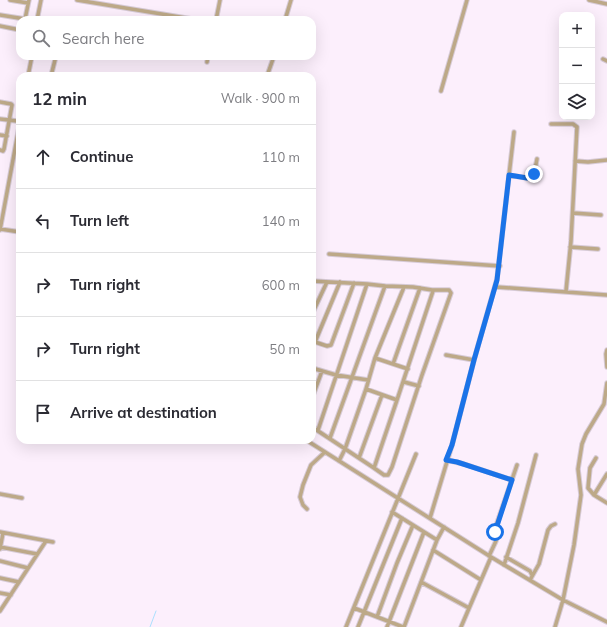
<!DOCTYPE html>
<html lang="en">
<head>
<meta charset="utf-8">
<style>
	:root { --surface:#fff; --page:#f7f7f7; --text:#2b2b33; --muted:#7c7c81; --line:#e1e1e2 }
	body { margin:0; font-family:Mulish,sans-serif; background:var(--page); color:var(--text) }
	.controls { position:absolute; right:12px; top:12px; display:grid; overflow:hidden; border-radius:8px; box-shadow:0 4px 16px #0002 }
	.controls button { width:36px; height:36px; display:grid; place-items:center; padding:0; border:0; border-bottom:1px solid var(--line); background:var(--surface); color:var(--text); font:20px sans-serif }
	.stop { position:absolute; width:12px; height:12px; margin:-9px; border:3px solid #1a73e8; border-radius:50%; background:#fff }
	.stop.end { background:#1a73e8; border-color:#fff; box-shadow:0 1px 4px #0008 }
	.list { margin:0; padding:0; list-style:none }
	h2 { display:flex; justify-content:space-between; align-items:center; height:52px; margin:0; padding:0 16px; font-size:17px }
	h2 small { font-size:13px; font-weight:400; color:var(--muted) }
	.list li { display:grid; grid-template-columns:26px 1fr auto; gap:12px; align-items:center; box-sizing:border-box; height:64px; padding:0 16px; border-top:1px solid var(--line) }
	.list b { display:block; font-size:15px; white-space:nowrap }
	.list em { font-size:13px; font-style:normal; color:var(--muted) }
	.icon { flex:none; width:22px; height:22px; fill:none; stroke:currentColor; stroke-width:2; stroke-linecap:round; stroke-linejoin:round }
	.map { position:relative; flex:none; width:607px; height:627px; overflow:hidden }
	.search { position:absolute; background:var(--surface); box-shadow:0 4px 16px #0002; left:16px; top:16px; width:300px; height:44px; display:flex; align-items:center; gap:10px; box-sizing:border-box; padding:0 14px; border-radius:12px; color:var(--muted); font-size:15px }
	.panel { position:absolute; background:var(--surface); box-shadow:0 4px 16px #0002; left:16px; top:72px; width:300px; height:372px; border-radius:12px }
	.map>svg:first-child { display:block }
	.lines { fill:none; stroke-linecap:round; stroke-linejoin:round }
	.stream { stroke:#abe0fe; stroke-width:1 }
	.street-casing { stroke:#d7cbd7; stroke-width:5.5 }
	.street { stroke:#bda988; stroke-width:3.5 }
	.route { stroke:#1a73e8; stroke-width:5 }
</style>
</head>
<body>
<div class="map">
<svg width="607" height="627" viewBox="0 0 607 627">
	<rect width="100%" height="100%" fill="#fceffc"/>
	<g class="lines">
		<!-- stream -->
		<path class="stream" d="M150,627L156,611"/>
		<!-- street casing -->
		<g class="street-casing">
			<path id="street" d="M10,0L28,3
				M77,0L198,20
				M589,0L607,4
				M0,15L25,19L29,0
				M37,20L41,0
				M216,20L220,0
				M285,20L291,0
				M0,26L20,30
				M603,59L607,61
				M207,62L208,56
				M28,76L32,56
				M51,76L56,56
				M267,76L274,56
				M441,91L467,0
				M0,102L11,104L12,105L4,149L3,151L0,150
				M0,119L17,121
				M551,124H573L577,127L571,241L566,291
				M0,135L7,136
				M575,161L588,162L607,160
				M509,175L527,178L534,174L537,159
				M573,213L601,215
				M0,229L20,232
				M0,230L20,122
				M570,247L598,249
				M329,254L500,266
				M312,281L367,284
				M385,286L413,287L432,290L433,291L397,400
				M496,287L607,295
				M312,314L327,282
				M312,341L327,346L331,345L354,283
				M315,342L340,282
				M607,350L606,354L607,367
				M446,355L474,360
				M375,358L408,369
				M393,364L420,288
				M312,368L336,375L368,380
				M404,382L419,386
				M366,389L375,358L404,287
				M312,398L322,371
				M312,427L374,468
				M318,430L367,284L385,286L330,438
				M306,440L491,557L563,600L607,622
				M359,458L382,395
				M596,458L590,468L588,488L594,495L607,503
				M447,460L464,464L512,480
				M339,461L345,449L366,389L397,400L374,468L384,475H388L392,467L422,375L451,293L449,290H432
				M0,494L22,498
				M594,495L607,474
				M307,509L303,505L300,497L303,485L311,465L325,452
				M392,512L437,540
				M430,518L452,445L474,360L497,279L514,132
				M0,532L53,542
				M0,547L37,554
				M0,549L3,533
				M433,550L481,580
				M489,556L496,541L495,529L517,465
				M506,557L530,571L532,575
				M0,561L28,568
				M504,565L518,523L536,455
				M0,578L19,582
				M530,580L539,564L548,530L551,526L555,524
				M421,582L469,608
				M0,593L11,595
				M354,608L403,627
				M0,611L46,541
				M377,617L397,563L413,525
				M346,627L416,454
				M358,627L402,518
				M387,627L424,532
				M404,627L437,540L444,527
				M461,627L491,557
				M555,627L563,600L574,545L581,495L578,469L582,444L586,434L604,404L607,383"/>
		</g>
		<!-- street -->
		<use href="#street" class="street"/>
	</g>
	<g class="lines">
		<!-- route -->
		<path class="route" d="M495,532L512,480L457,462L446,460L452,445L474,360L497,280L509,175L527,178L534,174"/>
	</g>
</svg>
<div class="controls">
<button>+</button>
<button>−</button>
<button><svg class="icon" aria-label="layers" viewBox="0 0 24 24"><path d="M12 4l9 5-9 5-9-5zM3 14l9 5 9-5"/></svg></button>
</div>
<div class="stop" style="left:495px;top:532px"></div>
<div class="stop end" style="left:534px;top:174px"></div>
<div class="search"><svg class="icon" aria-label="search" viewBox="0 0 24 24"><circle cx="10" cy="10" r="6"/><path d="M15 15l6 6"/></svg>Search here</div>
<section class="panel">
<h2>12 min<small>Walk · 900 m</small></h2>
<ul class="list">
<li><svg class="icon" aria-label="ahead" viewBox="0 0 24 24"><path d="M12 20V5M6 11l6-6 6 6"/></svg><div><b>Continue</b></div><em>110 m</em></li>
<li><svg class="icon" aria-label="left" viewBox="0 0 24 24"><path d="M17 20v-9H6M10 6l-5 5 5 5"/></svg><div><b>Turn left</b></div><em>140 m</em></li>
<li><svg class="icon" aria-label="right" viewBox="0 0 24 24"><path d="M7 20v-9h11M14 6l5 5-5 5"/></svg><div><b>Turn right</b></div><em>600 m</em></li>
<li><svg class="icon" aria-label="right" viewBox="0 0 24 24"><path d="M7 20v-9h11M14 6l5 5-5 5"/></svg><div><b>Turn right</b></div><em>50 m</em></li>
<li><svg class="icon" aria-label="arrive" viewBox="0 0 24 24"><path d="M6 21V4h12l-3 4 3 4H6"/></svg><div><b>Arrive at destination</b></div></li>
</ul>
</section>
</div>
</body>
</html>
